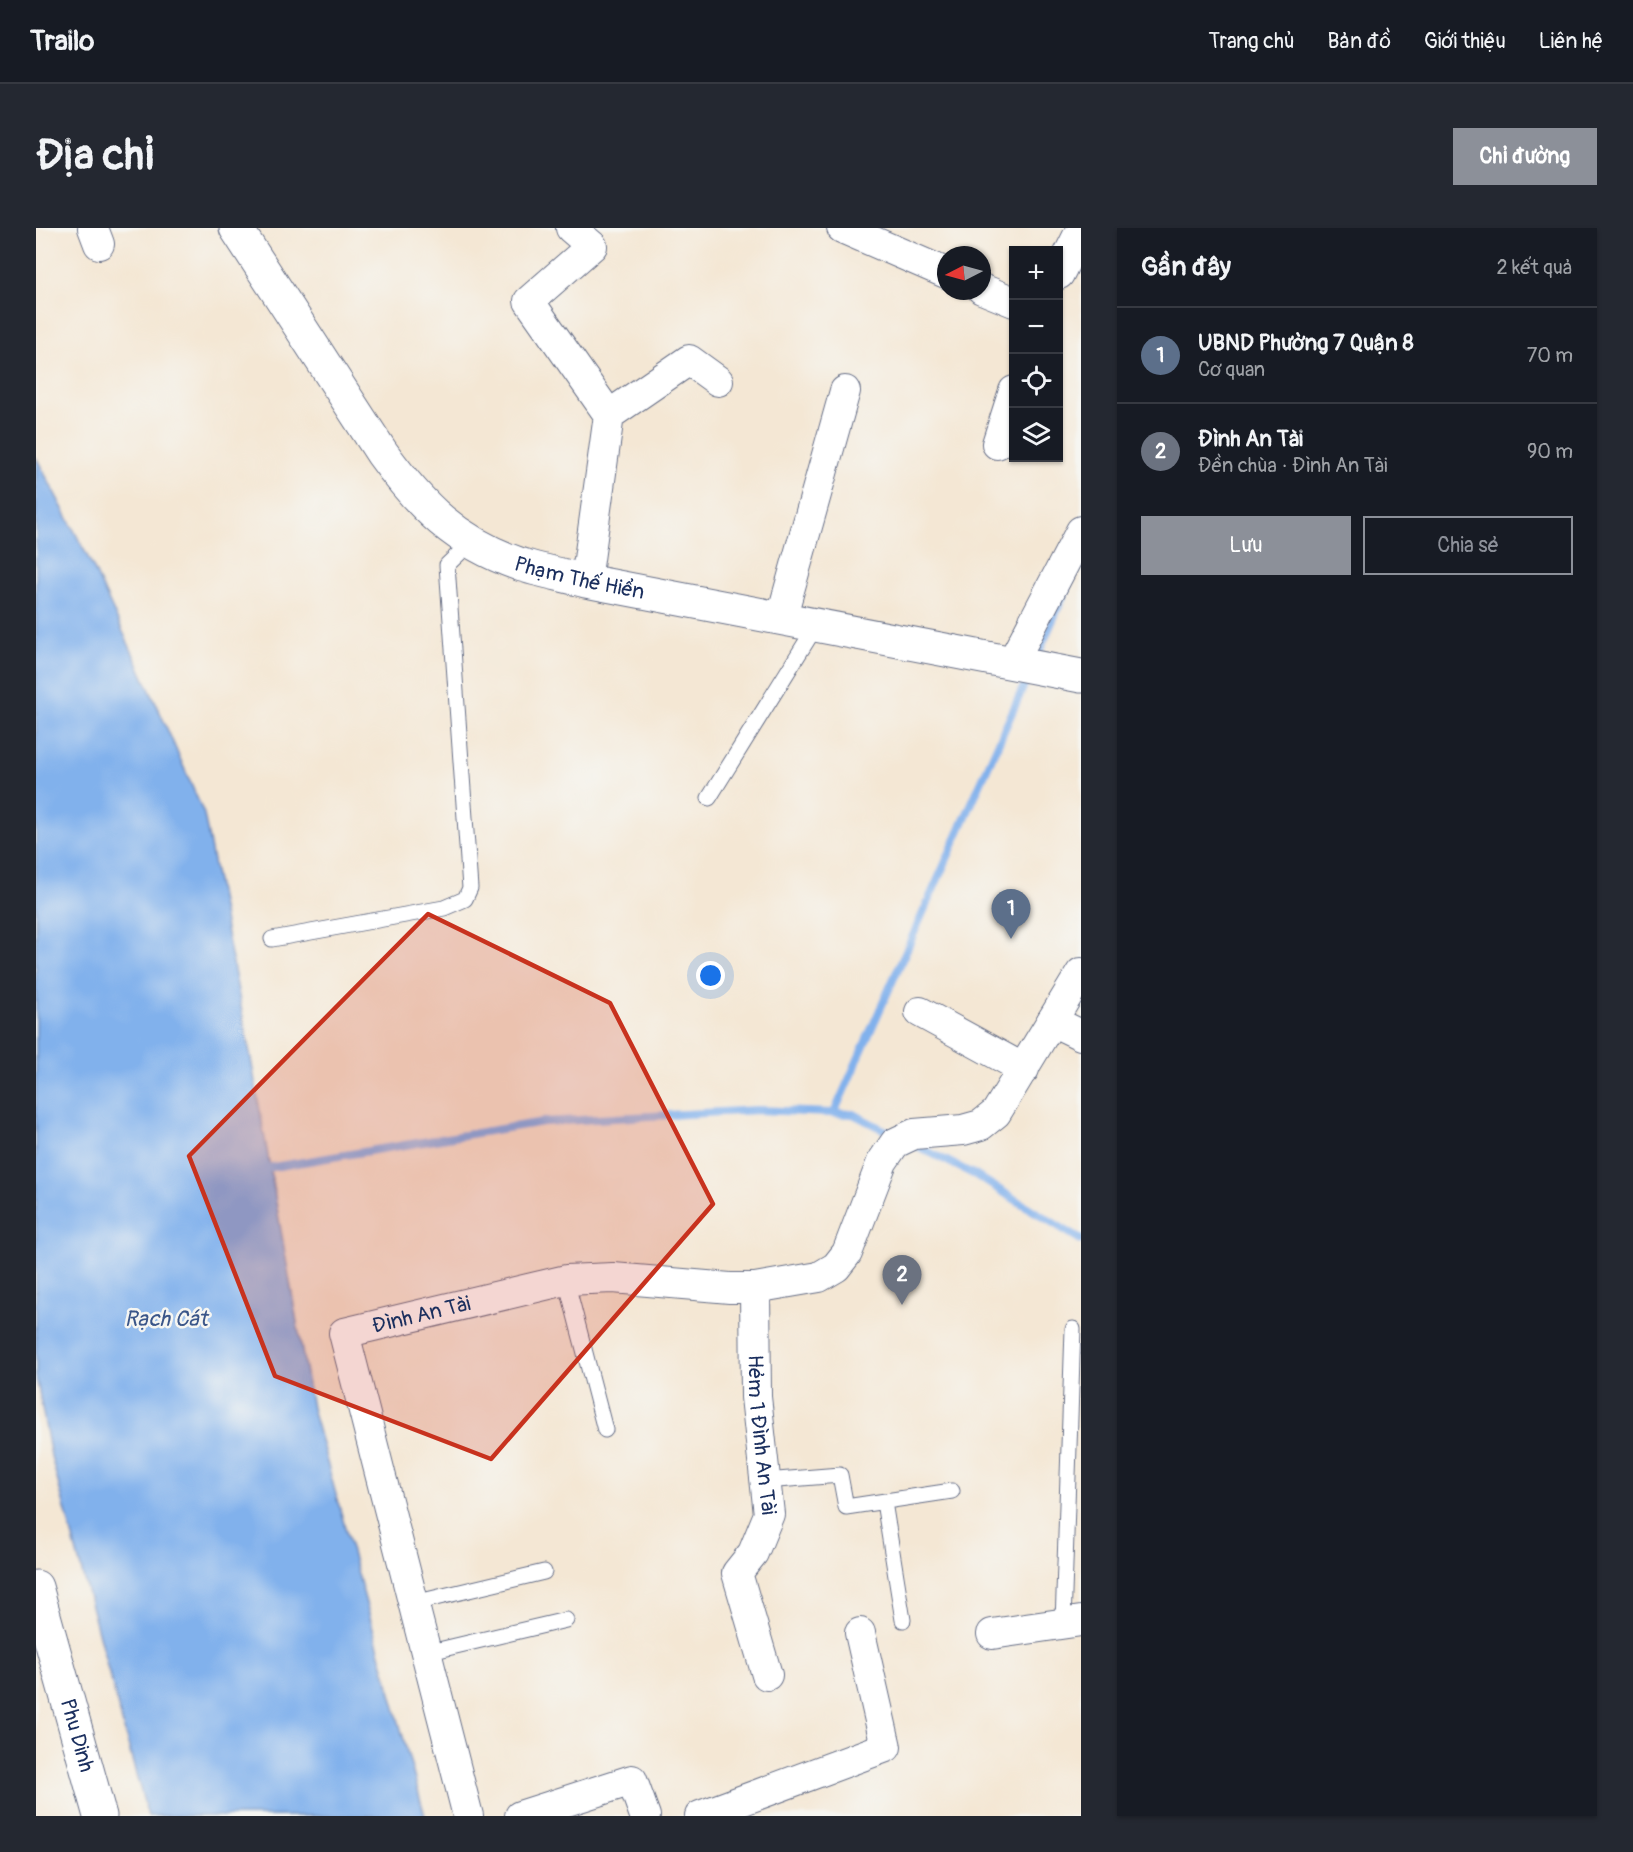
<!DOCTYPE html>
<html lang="vi">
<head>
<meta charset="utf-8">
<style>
	:root { --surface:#171b24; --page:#242831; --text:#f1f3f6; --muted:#9ea1a6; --line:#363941; --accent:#8c9099 }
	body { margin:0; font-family:Pangolin,sans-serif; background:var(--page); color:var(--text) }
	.controls { position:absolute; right:18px; top:18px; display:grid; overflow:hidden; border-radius:0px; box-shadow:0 2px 4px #0004 }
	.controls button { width:54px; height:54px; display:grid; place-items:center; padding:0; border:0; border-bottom:2px solid var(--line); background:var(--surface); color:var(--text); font:30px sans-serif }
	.compass { position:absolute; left:901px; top:18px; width:54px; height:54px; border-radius:50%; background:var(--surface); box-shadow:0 2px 4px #0004; rotate:264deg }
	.you { position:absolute; left:675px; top:748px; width:21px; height:21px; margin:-15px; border:4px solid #fff; border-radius:50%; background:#1a73e8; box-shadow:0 0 0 9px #1a73e833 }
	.badge { display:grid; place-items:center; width:39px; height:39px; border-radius:50%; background:var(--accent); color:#fff; font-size:20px; font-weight:700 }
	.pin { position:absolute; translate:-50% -50px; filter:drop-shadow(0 2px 3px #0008) }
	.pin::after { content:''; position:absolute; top:32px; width:21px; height:18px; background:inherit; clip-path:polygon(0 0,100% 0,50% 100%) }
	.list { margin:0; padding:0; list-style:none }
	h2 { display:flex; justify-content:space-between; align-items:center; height:78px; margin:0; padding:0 24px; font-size:26px }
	h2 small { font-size:20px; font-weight:400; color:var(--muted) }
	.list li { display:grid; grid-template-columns:39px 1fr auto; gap:18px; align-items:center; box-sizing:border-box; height:96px; padding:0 24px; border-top:2px solid var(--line) }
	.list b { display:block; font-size:22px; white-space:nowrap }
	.list p { margin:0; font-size:20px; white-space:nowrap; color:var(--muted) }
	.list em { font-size:20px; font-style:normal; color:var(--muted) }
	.actions { display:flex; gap:12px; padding:18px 24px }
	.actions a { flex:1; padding:14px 0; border:2px solid var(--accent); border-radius:0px; text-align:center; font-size:21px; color:var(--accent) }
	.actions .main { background:var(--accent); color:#fff }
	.icon { flex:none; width:33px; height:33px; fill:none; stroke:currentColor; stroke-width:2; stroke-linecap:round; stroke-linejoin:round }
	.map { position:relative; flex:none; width:1045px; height:1588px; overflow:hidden; border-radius:0px }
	header { display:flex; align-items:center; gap:36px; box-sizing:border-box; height:84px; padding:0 30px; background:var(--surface); border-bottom:2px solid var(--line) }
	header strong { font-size:28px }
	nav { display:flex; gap:33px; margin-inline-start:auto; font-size:21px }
	.intro { display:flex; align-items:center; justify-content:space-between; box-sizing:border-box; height:144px; padding:0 36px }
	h1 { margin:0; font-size:42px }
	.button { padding:15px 27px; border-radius:0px; background:var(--accent); color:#fff; font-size:21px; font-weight:700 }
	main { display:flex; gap:36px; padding:0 36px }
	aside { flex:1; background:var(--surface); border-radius:0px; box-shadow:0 2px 4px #0004 }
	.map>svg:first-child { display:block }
	.water { fill:#81b1ec; stroke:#4e70a5; stroke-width:1.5 }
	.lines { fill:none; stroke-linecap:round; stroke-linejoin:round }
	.stream { stroke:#81b1ec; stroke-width:8 }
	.service-casing { stroke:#676f87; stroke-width:17 }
	.minor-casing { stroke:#676f87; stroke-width:32 }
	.tertiary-casing { stroke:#676f87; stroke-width:35 }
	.secondary-casing { stroke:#676f87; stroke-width:35 }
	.service { stroke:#fff; stroke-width:15 }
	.minor { stroke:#fff; stroke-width:30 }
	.tertiary { stroke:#fff; stroke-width:33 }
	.secondary { stroke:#fff; stroke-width:33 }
	.marked { fill:#c8321e; fill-opacity:0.2; stroke:#c8321e; stroke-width:4.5; stroke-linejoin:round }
	.labels { text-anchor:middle; stroke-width:5; stroke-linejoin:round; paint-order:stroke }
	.street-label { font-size:21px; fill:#1b2f5e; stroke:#f6f6f2 }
	.water-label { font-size:22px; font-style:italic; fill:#3a5689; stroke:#f6f6f2 }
</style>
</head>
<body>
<header>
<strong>Trailo</strong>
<nav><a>Trang chủ</a><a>Bản đồ</a><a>Giới thiệu</a><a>Liên hệ</a></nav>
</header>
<div class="intro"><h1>Địa chỉ</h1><a class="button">Chỉ đường</a></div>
<main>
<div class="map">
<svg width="1045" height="1588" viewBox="0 0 1045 1588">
	<rect width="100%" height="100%" fill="#f6f6f2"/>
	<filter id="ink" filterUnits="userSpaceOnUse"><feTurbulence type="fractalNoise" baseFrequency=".0167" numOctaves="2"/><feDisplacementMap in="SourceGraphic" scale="12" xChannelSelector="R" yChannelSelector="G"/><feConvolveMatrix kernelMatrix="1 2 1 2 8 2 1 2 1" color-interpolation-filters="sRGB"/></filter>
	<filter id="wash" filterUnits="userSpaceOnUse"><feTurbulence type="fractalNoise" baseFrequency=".008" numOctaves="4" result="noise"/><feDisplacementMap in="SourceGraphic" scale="24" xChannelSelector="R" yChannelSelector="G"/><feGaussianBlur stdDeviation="1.35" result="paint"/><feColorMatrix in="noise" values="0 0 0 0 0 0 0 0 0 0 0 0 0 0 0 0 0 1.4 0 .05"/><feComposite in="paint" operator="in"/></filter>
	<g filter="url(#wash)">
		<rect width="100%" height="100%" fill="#f4e7d4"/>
		<!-- water -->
		<path class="water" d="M0,229L57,339L123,482L168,586L215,831L276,1180L389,1588H112L98,1539L15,1228L0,1148Z"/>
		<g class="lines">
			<!-- stream -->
			<path class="stream" d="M999,433L1030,362
				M798,885L994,444
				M877,916L941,948L1045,1012
				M225,941L507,894L722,882L817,886L860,908"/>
		</g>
	</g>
	<g filter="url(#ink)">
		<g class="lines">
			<!-- service casing -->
			<g class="service-casing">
				<path id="service" d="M673,570L780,398
					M236,711L408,680L429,671L434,660L411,337L435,314
					M530,1052L569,1202
					M729,1253L804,1247L810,1279L916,1263
					M848,1274L867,1392
					M378,1375L508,1344
					M1027,1395L1037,1101
					M390,1425L530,1392"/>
			</g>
			<!-- minor casing -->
			<g class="minor-casing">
				<g id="minor">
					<path d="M57,0L63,16"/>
					<path d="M535,0L556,18L493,73L573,187L550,353"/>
					<path d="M806,0L910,45"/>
					<path d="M1023,46L1041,10"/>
					<path d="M946,61L978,74"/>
					<path d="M573,187L653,132L682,153"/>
					<path d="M961,216L978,163"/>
					<path d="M745,391L809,163"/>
					<path d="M976,435L1045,303"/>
					<path d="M884,784L988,841"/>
					<path d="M1016,793L1045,807"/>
					<path id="s1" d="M719,1060L720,1169L733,1286L717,1325L701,1345L731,1447"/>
					<path d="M956,1406L1045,1393"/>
					<path id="s2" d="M432,1588L308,1105L530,1052L577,1050L694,1060H719L783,1049L800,1039L811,1025L846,934L859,915L878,906L927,902L945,897L960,885L1045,745"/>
					<path d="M484,1588L596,1552L609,1588"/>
					<path d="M664,1588L850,1519L824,1405"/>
				</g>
			</g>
			<!-- tertiary casing -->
			<g class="tertiary-casing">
				<g id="tertiary">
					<path id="s3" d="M0,1359L64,1588"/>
				</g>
			</g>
			<!-- secondary casing -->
			<g class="secondary-casing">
				<g id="secondary">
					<path id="s4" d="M200,0L346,225C385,279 419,313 483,336C504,343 528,347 550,353L1045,448"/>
				</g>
			</g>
			<!-- service -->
			<use href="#service" class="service"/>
			<!-- minor -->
			<use href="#minor" class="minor"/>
			<!-- tertiary -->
			<use href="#tertiary" class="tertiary"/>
			<!-- secondary -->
			<use href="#secondary" class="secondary"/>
		</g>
	</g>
	<!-- marked area -->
	<path class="marked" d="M392,686L574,775L677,976L455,1231L239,1148L153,928Z"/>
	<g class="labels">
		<!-- street labels -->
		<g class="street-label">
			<text dy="7" stroke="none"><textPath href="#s4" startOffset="510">Phạm Thế Hiển</textPath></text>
			<text dy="7" stroke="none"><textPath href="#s2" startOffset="578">Đình An Tài</textPath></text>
			<text dy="7" stroke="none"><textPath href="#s1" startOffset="147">Hẻm 1 Đình An Tài</textPath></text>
			<text dy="7" stroke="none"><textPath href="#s3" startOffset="154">Phu Dinh</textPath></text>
		</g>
		<!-- water labels -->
		<g class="water-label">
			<text x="130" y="1098">Rạch Cát</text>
		</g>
	</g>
</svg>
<div class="controls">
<button>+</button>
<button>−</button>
<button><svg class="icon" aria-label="locate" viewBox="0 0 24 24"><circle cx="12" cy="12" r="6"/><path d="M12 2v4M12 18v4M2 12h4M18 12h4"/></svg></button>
<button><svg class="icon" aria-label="layers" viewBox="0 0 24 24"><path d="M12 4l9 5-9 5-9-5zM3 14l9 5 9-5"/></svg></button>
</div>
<svg class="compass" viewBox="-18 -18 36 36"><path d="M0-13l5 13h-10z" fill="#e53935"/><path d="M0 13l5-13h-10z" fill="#9ea1a6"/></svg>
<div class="you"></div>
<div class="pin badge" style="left:975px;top:711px;background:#5c6f8a">1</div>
<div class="pin badge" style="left:866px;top:1077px;background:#6b7280">2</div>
</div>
<aside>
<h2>Gần đây<small>2 kết quả</small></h2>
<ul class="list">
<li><span class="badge" style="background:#5c6f8a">1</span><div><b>UBND Phường 7 Quận 8</b><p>Cơ quan</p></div><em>70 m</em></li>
<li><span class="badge" style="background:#6b7280">2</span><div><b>Đình An Tài</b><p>Đền chùa · Đình An Tài</p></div><em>90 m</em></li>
</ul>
<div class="actions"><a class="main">Lưu</a><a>Chia sẻ</a></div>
</aside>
</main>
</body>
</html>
